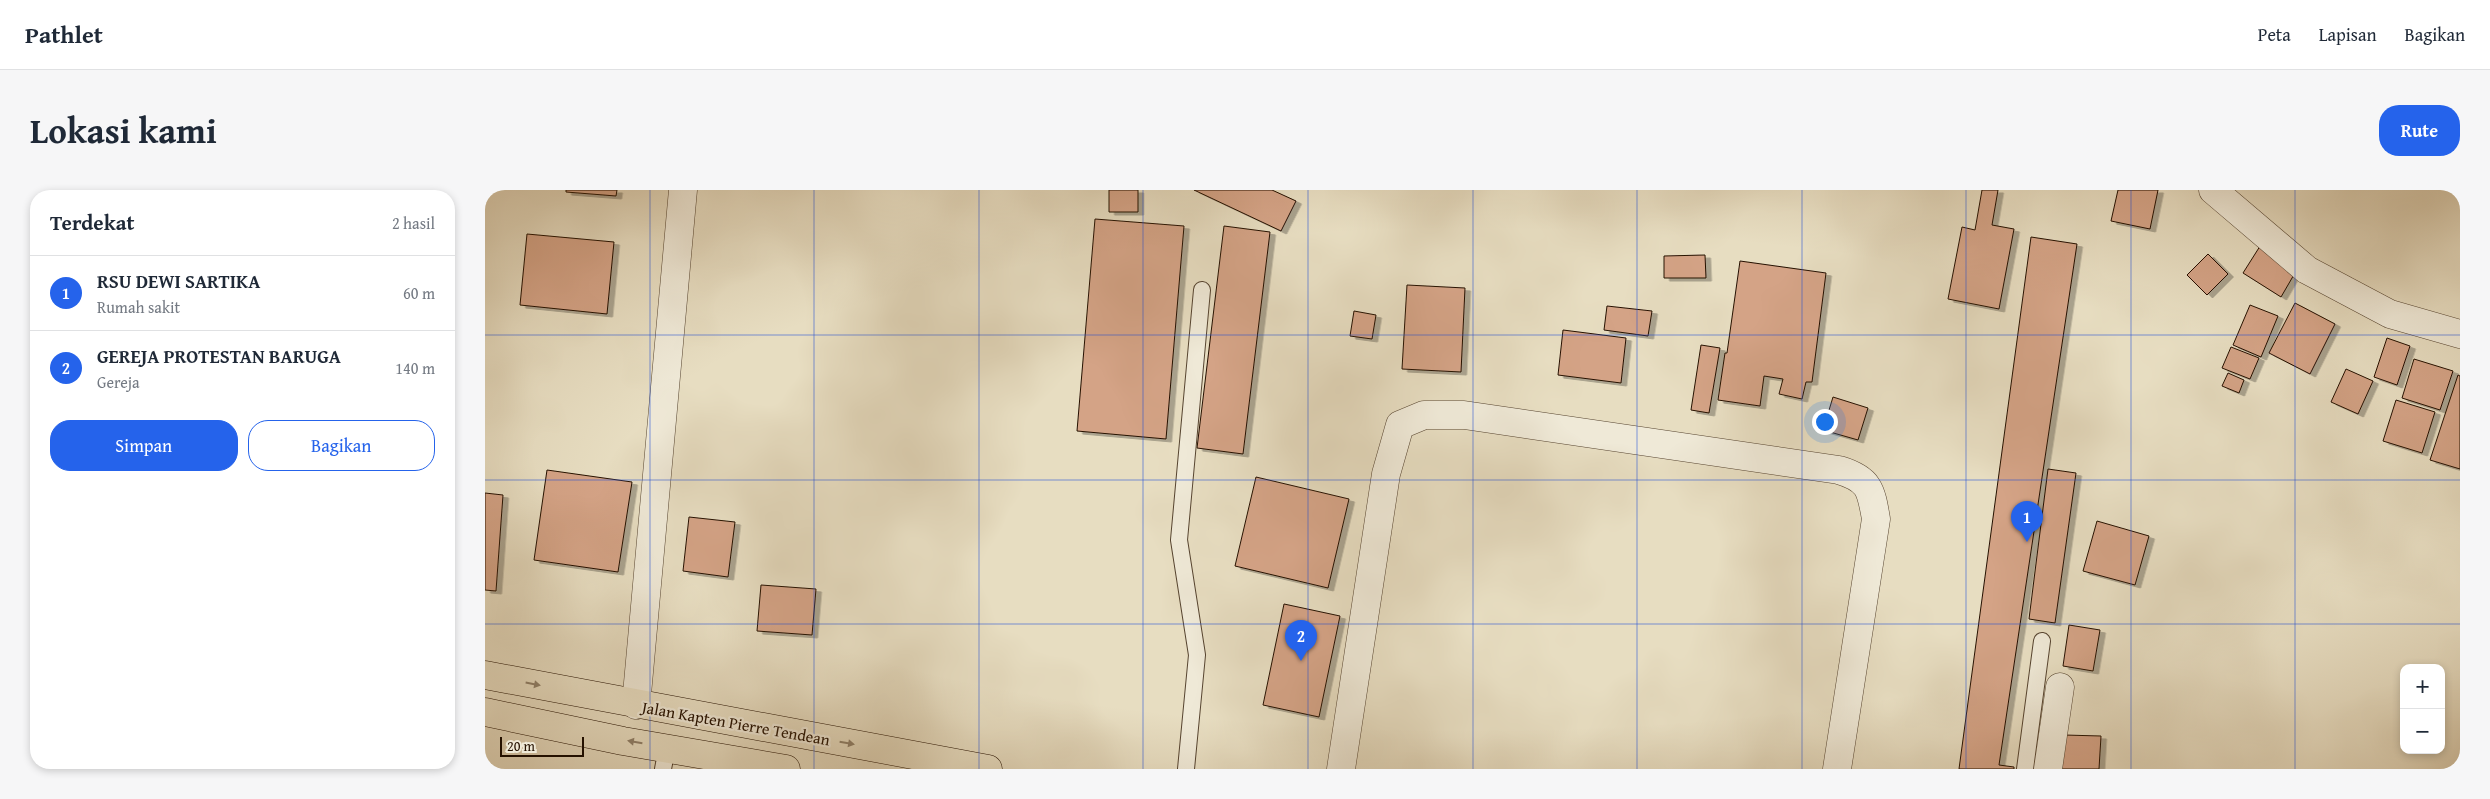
<!DOCTYPE html>
<html lang="id">
<head>
<meta charset="utf-8">
<style>
	:root { --surface:#fff; --page:#f6f6f7; --text:#1f2937; --muted:#747a83; --line:#e0e1e3; --accent:#2563eb }
	body { margin:0; font-family:"Gentium Book Plus",serif; background:var(--page); color:var(--text) }
	.controls { position:absolute; right:15px; bottom:15px; display:grid; overflow:hidden; border-radius:10px; box-shadow:0 2px 8px #0003 }
	.controls button { width:45px; height:45px; display:grid; place-items:center; padding:0; border:0; border-bottom:1px solid var(--line); background:var(--surface); color:var(--text); font:25px sans-serif }
	.scale { position:absolute; left:15px; bottom:12px; width:84px; box-sizing:border-box; padding-left:5px; border:2px solid #251100; border-top:0; font-size:14px; line-height:18px; white-space:nowrap; color:#251100; -webkit-text-stroke:4px #efe9d7; paint-order:stroke }
	.you { position:absolute; left:1339px; top:231px; width:18px; height:18px; margin:-12px; border:4px solid #fff; border-radius:50%; background:#1a73e8; box-shadow:0 0 0 8px #1a73e833 }
	.badge { display:grid; place-items:center; width:32px; height:32px; border-radius:50%; background:var(--accent); color:#fff; font-size:16px; font-weight:700 }
	.pin { position:absolute; translate:-50% -41px; filter:drop-shadow(0 1px 2px #0008) }
	.pin::after { content:''; position:absolute; top:26px; width:18px; height:15px; background:inherit; clip-path:polygon(0 0,100% 0,50% 100%) }
	.list { margin:0; padding:0; list-style:none }
	h2 { display:flex; justify-content:space-between; align-items:center; height:65px; margin:0; padding:0 20px; font-size:21px }
	h2 small { font-size:16px; font-weight:400; color:var(--muted) }
	.list li { display:grid; grid-template-columns:32px 1fr auto; gap:15px; align-items:center; box-sizing:border-box; height:75px; padding:0 20px; border-top:1px solid var(--line) }
	.list b { display:block; font-size:19px; white-space:nowrap }
	.list p { margin:0; font-size:16px; white-space:nowrap; color:var(--muted) }
	.list em { font-size:16px; font-style:normal; color:var(--muted) }
	.actions { display:flex; gap:10px; padding:15px 20px }
	.actions a { flex:1; padding:11px 0; border:1px solid var(--accent); border-radius:20px; text-align:center; font-size:18px; color:var(--accent) }
	.actions .main { background:var(--accent); color:#fff }
	.map { position:relative; flex:none; width:1975px; height:579px; overflow:hidden; border-radius:20px }
	header { display:flex; align-items:center; gap:30px; box-sizing:border-box; height:70px; padding:0 25px; background:var(--surface); border-bottom:1px solid var(--line) }
	header strong { font-size:24px }
	nav { display:flex; gap:28px; margin-inline-start:auto; font-size:18px }
	.intro { display:flex; align-items:center; justify-content:space-between; box-sizing:border-box; height:120px; padding:0 30px }
	h1 { margin:0; font-size:35px }
	.button { padding:12px 22px; border-radius:20px; background:var(--accent); color:#fff; font-size:18px; font-weight:700 }
	main { display:flex; gap:30px; padding:0 30px }
	aside { flex:1; background:var(--surface); border-radius:20px; box-shadow:0 2px 8px #0003 }
	.map>svg:first-child { display:block }
	.building { fill:#d4a386; stroke:#251100; filter:url(#shadow) }
	.lines { fill:none; stroke-linecap:round; stroke-linejoin:round }
	.lane-casing { stroke:#564430; stroke-width:18 }
	.street-casing { stroke:#564430; stroke-width:29 }
	.highway-casing { stroke:#251100; stroke-width:29 }
	.lane { stroke:#efe9d7; stroke-width:16 }
	.street { stroke:#efe9d7; stroke-width:28 }
	.highway { stroke:#e7ddc1; stroke-width:28 }
	.oneway { fill:#90816a }
	.grid { fill:none; stroke:#1d4ed8; stroke-width:1; stroke-opacity:0.55 }
	.labels { text-anchor:middle; stroke-width:4.5; stroke-linejoin:round; paint-order:stroke }
	.street-label { font-size:16px; fill:#251100; stroke:#efe9d7 }
</style>
</head>
<body>
<header>
<strong>Pathlet</strong>
<nav><a>Peta</a><a>Lapisan</a><a>Bagikan</a></nav>
</header>
<div class="intro"><h1>Lokasi kami</h1><a class="button">Rute</a></div>
<main>
<aside>
<h2>Terdekat<small>2 hasil</small></h2>
<ul class="list">
<li><span class="badge">1</span><div><b>RSU DEWI SARTIKA</b><p>Rumah sakit</p></div><em>60 m</em></li>
<li><span class="badge">2</span><div><b>GEREJA PROTESTAN BARUGA</b><p>Gereja</p></div><em>140 m</em></li>
</ul>
<div class="actions"><a class="main">Simpan</a><a>Bagikan</a></div>
</aside>
<div class="map">
<svg width="1975" height="579" viewBox="0 0 1975 579">
	<defs>
		<filter id="shadow"><feDropShadow dx="5.5" dy="3" stdDeviation="0" flood-color="#0004"/></filter>
	</defs>
	<rect width="100%" height="100%" fill="#e7ddc1"/>
	<filter id="stains"><feTurbulence type="fractalNoise" baseFrequency=".004" numOctaves="4"/><feColorMatrix values="0 0 0 0 .2 0 0 0 0 .09 0 0 0 0 .02 0 0 0 .5 -.17"/></filter>
	<radialGradient id="worn" r=".72"><stop offset=".6" stop-color="#630" stop-opacity="0"/><stop offset="1" stop-color="#630" stop-opacity=".3"/></radialGradient>
	<!-- building -->
	<path class="building" d="M81,0H132L131,6L81,2Z
		M624,0H653V22H624Z
		M709,0H787L811,11L796,41Z
		M1497,0H1513L1507,35L1529,39L1514,119L1463,109L1477,37L1490,40Z
		M1633,0H1673L1665,39L1626,31Z
		M610,29L699,36L681,249L592,241Z
		M739,36L785,42L758,264L712,258Z
		M42,44L129,52L122,124L35,115Z
		M1546,47L1592,54L1514,575L1529,577V579H1474Z
		M1777,53L1814,76L1796,107L1758,83Z
		M1723,64L1743,84L1722,105L1702,85Z
		M1220,65L1221,88H1179V66Z
		M1255,71L1341,83L1327,192H1321L1317,209L1294,204L1298,189L1279,186L1275,216L1233,210L1240,163H1242Z
		M922,95L980,98L976,182L917,179Z
		M1810,113L1850,134L1825,184L1784,163Z
		M1765,115L1793,126L1776,167L1748,155Z
		M1122,116L1167,121L1163,146L1119,140Z
		M869,121L891,125L887,149L865,146Z
		M1078,140L1141,148L1136,193L1073,185Z
		M1902,148L1925,156L1912,195L1889,187Z
		M1216,155L1235,158L1224,223L1206,220Z
		M1746,157L1774,168L1765,189L1737,178Z
		M1929,169L1968,181L1955,220L1917,208Z
		M1861,179L1888,191L1873,224L1846,212Z
		M1743,183L1759,190L1754,203L1737,196Z
		M1973,185L1975,186V279L1945,270Z
		M1348,207L1383,218L1373,250L1338,240Z
		M1911,210L1950,222L1937,263L1898,251Z
		M1563,279L1591,283L1570,433L1544,429Z
		M62,280L147,292L133,382L49,370Z
		M771,287L864,309L843,398L750,376Z
		M0,303L18,305L11,401L0,400Z
		M204,327L250,332L243,387L198,381Z
		M1612,331L1664,346L1650,395L1598,381Z
		M276,395L331,399L327,445L272,441Z
		M799,414L855,426L834,527L778,515Z
		M1584,435L1615,440L1608,481L1578,476Z
		M1579,545L1616,546L1614,579H1577Z"/>
	<g class="lines">
		<!-- lane casing -->
		<g class="lane-casing">
			<path id="lane" d="M178,579L182,558
				M701,579L712,465L694,350L717,100
				M1540,579L1557,451"/>
		</g>
		<!-- street casing -->
		<g class="street-casing">
			<path id="street" d="M1728,0L1822,80L1905,124L1975,144
				M151,515L198,0
				M856,579L901,284L915,235L939,225H979L1354,280C1384,289 1386,299 1391,329L1352,579
				M1563,579L1575,497"/>
		</g>
		<!-- highway casing -->
		<g class="highway-casing">
			<path id="highway" d="M0,485L503,579
				M0,522L138,551L301,579"/>
		</g>
		<!-- lane -->
		<use href="#lane" class="lane"/>
		<!-- street -->
		<use href="#street" class="street"/>
		<!-- highway -->
		<use href="#highway" class="highway"/>
	</g>
	<!-- one-way arrows -->
	<defs><path id="oneway-solid" d="M-6-.8H1V-3.2L6.5 0L1 3.2V.8H-6Z" transform="scale(1.25)"/></defs>
	<g class="oneway">
		<use href="#oneway-solid" transform="translate(48 494) rotate(11)"/>
		<use href="#oneway-solid" transform="translate(150 552) rotate(-170)"/>
		<use href="#oneway-solid" transform="translate(362 553) rotate(10)"/>
	</g>
	<!-- grid -->
	<path class="grid" d="M165,0V579M329,0V579M494,0V579M658,0V579M823,0V579M988,0V579M1152,0V579M1317,0V579M1481,0V579M1646,0V579M1810,0V579M0,145H1975M0,290H1975M0,434H1975"/>
	<g class="labels">
		<!-- street labels -->
		<g class="street-label">
			<text transform="translate(251 533) rotate(10)" y="6">Jalan Kapten Pierre Tendean</text>
		</g>
	</g>
	<rect width="100%" height="100%" filter="url(#stains)"/>
	<rect width="100%" height="100%" fill="url(#worn)"/>
</svg>
<div class="controls">
<button>+</button>
<button>−</button>
</div>
<div class="scale">20 m</div>
<div class="you"></div>
<div class="pin badge" style="left:1542px;top:352px">1</div>
<div class="pin badge" style="left:816px;top:471px">2</div>
</div>
</main>
</body>
</html>
